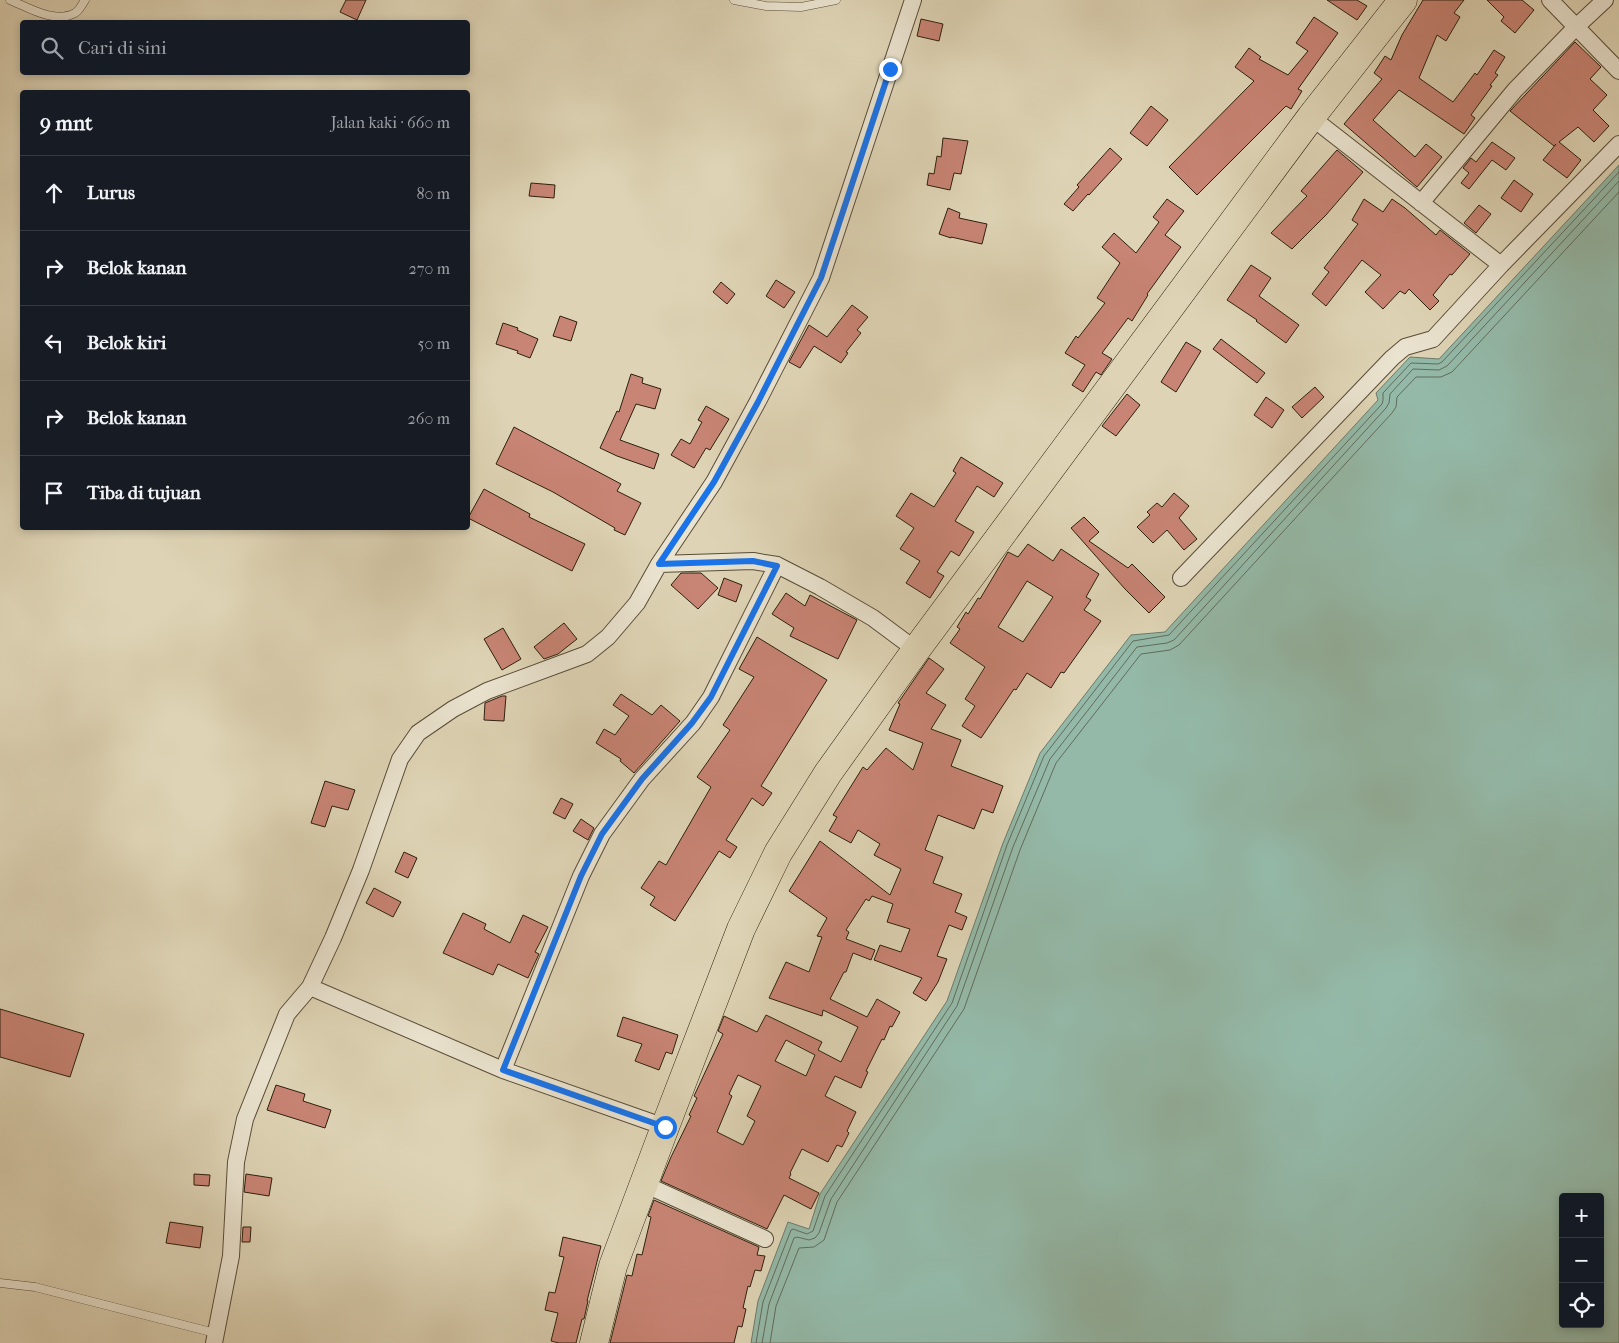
<!DOCTYPE html>
<html lang="id">
<head>
<meta charset="utf-8">
<style>
	:root { --surface:#171b24; --page:#20242c; --text:#f1f3f6; --muted:#9ea1a6; --line:#363941 }
	body { margin:0; font-family:"IM FELL French Canon",serif; background:var(--page); color:var(--text) }
	.controls { position:absolute; right:15px; bottom:15px; display:grid; overflow:hidden; border-radius:5px; box-shadow:0 2px 8px #0003 }
	.controls button { width:45px; height:45px; display:grid; place-items:center; padding:0; border:0; border-bottom:1px solid var(--line); background:var(--surface); color:var(--text); font:25px sans-serif }
	.stop { position:absolute; width:15px; height:15px; margin:-11px; border:4px solid #1a73e8; border-radius:50%; background:#fff }
	.stop.end { background:#1a73e8; border-color:#fff; box-shadow:0 1px 5px #0008 }
	.list { margin:0; padding:0; list-style:none }
	h2 { display:flex; justify-content:space-between; align-items:center; height:65px; margin:0; padding:0 20px; font-size:21px }
	h2 small { font-size:16px; font-weight:400; color:var(--muted) }
	.list li { display:grid; grid-template-columns:32px 1fr auto; gap:15px; align-items:center; box-sizing:border-box; height:75px; padding:0 20px; border-top:1px solid var(--line) }
	.list b { display:block; font-size:19px; white-space:nowrap }
	.list em { font-size:16px; font-style:normal; color:var(--muted) }
	.icon { flex:none; width:28px; height:28px; fill:none; stroke:currentColor; stroke-width:2; stroke-linecap:round; stroke-linejoin:round }
	.map { position:relative; flex:none; width:1619px; height:1343px; overflow:hidden }
	.search { position:absolute; background:var(--surface); box-shadow:0 2px 8px #0003; left:20px; top:20px; width:450px; height:55px; display:flex; align-items:center; gap:12px; box-sizing:border-box; padding:0 18px; border-radius:5px; color:var(--muted); font-size:19px }
	.panel { position:absolute; background:var(--surface); box-shadow:0 2px 8px #0003; left:20px; top:90px; width:450px; height:440px; border-radius:5px }
	.map>svg:first-child { display:block }
	.water { fill:#94b9a8; stroke:#6b7b6a; fill-rule:evenodd }
	.lines { fill:none; stroke-linecap:round; stroke-linejoin:round }
	.shore { stroke:#606c5b; stroke-width:1 }
	.building { fill:#c88474; stroke:#2d1f0e; fill-rule:evenodd }
	.lane-casing { stroke:#594c38; stroke-width:9 }
	.street-casing { stroke:#594c38; stroke-width:18 }
	.highway-casing { stroke:#2d1f0e; stroke-width:29 }
	.lane { stroke:#eae3cf; stroke-width:8 }
	.street { stroke:#eae3cf; stroke-width:16 }
	.highway { stroke:#ded4b5; stroke-width:28 }
	.route { stroke:#1a73e8; stroke-width:6 }
</style>
</head>
<body>
<div class="map">
<svg width="1619" height="1343" viewBox="0 0 1619 1343">
	<rect width="100%" height="100%" fill="#ded4b5"/>
	<filter id="stains"><feTurbulence type="fractalNoise" baseFrequency=".004" numOctaves="4"/><feColorMatrix values="0 0 0 0 .2 0 0 0 0 .09 0 0 0 0 .02 0 0 0 .5 -.17"/></filter>
	<radialGradient id="worn" r=".72"><stop offset=".6" stop-color="#630" stop-opacity="0"/><stop offset="1" stop-color="#630" stop-opacity=".3"/></radialGradient>
	<!-- water -->
	<path class="water" d="M1619,165V1343H751L758,1301L788,1222L809,1229L820,1194L947,1001L1003,843L1040,753L1131,635L1165,632L1378,400L1376,393L1410,357L1439,359ZM1563,1197H1600V1324H1563Z"/>
	<g class="lines">
		<!-- shore -->
		<path class="shore" d="M756,1343L763,1302L791,1230L793,1229L807,1234L813,1231L825,1196L952,1003L1007,845L1044,756L1133,641L1169,635L1382,404L1383,400V393L1411,363L1438,364L1442,362L1619,172
			M762,1343L769,1304L794,1238L797,1237L809,1240L815,1238L819,1233L831,1199L957,1006L1013,847L1050,759L1137,647L1167,643L1174,640L1386,408L1389,403L1390,394L1413,369L1439,370L1447,366L1619,181
			M770,1343L776,1306L799,1248L814,1247L824,1240L837,1202L964,1009L1020,850L1056,763L1141,654L1170,650L1179,645L1392,413L1396,407L1397,397L1416,377H1441L1452,372L1619,192"/>
	</g>
	<!-- building -->
	<path class="building" d="M346,0H366L357,20L340,12Z
		M1327,0H1357L1367,6L1357,20Z
		M1423,0H1464L1454,13L1460,17L1446,41L1437,35L1419,78L1453,102L1475,73L1477,75L1494,50L1505,57L1495,73L1498,75L1490,85L1492,86L1471,115L1475,118L1464,134L1399,90L1373,120L1415,157L1426,144L1442,157L1417,187L1344,124L1382,79L1374,73L1385,56L1391,60L1402,35Z
		M1487,0H1522L1534,10L1515,33L1501,21L1504,17Z
		M1314,17L1338,33L1298,89L1302,91L1291,109L1286,106L1197,195L1169,167L1254,81L1235,67L1249,48L1261,57L1259,59L1288,75L1308,51L1296,43Z
		M921,19L943,24L939,41L917,36Z
		M1575,42L1601,67L1590,79L1607,95L1593,110L1609,126L1594,142L1578,127L1559,142L1581,160L1567,178L1543,160L1556,144L1554,146L1510,111Z
		M1151,106L1168,120L1147,146L1130,133Z
		M943,138L968,141L961,174L954,173L950,190L927,185L929,173L934,174L937,156L941,157Z
		M1492,142L1515,158L1506,170L1492,160L1469,189L1461,183L1469,173L1463,168L1471,158L1476,162Z
		M1110,148L1122,159L1089,195L1088,194L1073,211L1064,204L1079,187L1077,185Z
		M1337,150L1363,172L1326,215L1292,249L1271,233L1307,196L1301,191Z
		M1514,180L1533,194L1521,212L1501,198Z
		M531,183L555,185L554,198L529,196Z
		M1167,199L1184,211L1165,235L1181,247L1147,294L1148,295L1132,321L1128,318L1102,353L1112,359L1101,375L1096,372L1083,392L1072,385L1085,365L1065,353L1076,336L1078,338L1105,303L1097,298L1120,263L1102,247L1114,233L1136,253L1159,222L1153,217Z
		M1364,199L1383,212L1392,199L1405,208L1436,235L1440,230L1470,254L1452,275L1450,274L1433,295L1439,301L1430,310L1409,289L1405,294L1400,291L1383,309L1365,292L1381,275L1362,260L1326,306L1312,294L1329,272L1324,268L1358,224L1352,220Z
		M1479,205L1491,214L1476,233L1464,223Z
		M948,208L960,213L959,218L987,224L982,244L951,237V238L939,234Z
		M1251,265L1271,278L1259,296L1299,325L1286,343L1256,321L1257,320L1227,300Z
		M776,280L795,292L784,308L766,296Z
		M721,282L735,294L727,304L713,292Z
		M852,305L868,317L857,330L861,333L846,352L848,353L841,363L814,346L800,368L789,362L809,325L827,337Z
		M560,316L577,322L571,341L553,336Z
		M503,323L518,328L517,330L538,339L530,358L517,353L518,351L496,344Z
		M1221,339L1265,373L1257,383L1213,349Z
		M1186,342L1201,351L1176,392L1161,382Z
		M631,374L643,378L642,383L661,389L655,409L636,404L620,440L659,454L654,469L617,456L600,448L617,411L619,412Z
		M1315,387L1324,397L1302,418L1292,407Z
		M1127,394L1140,405L1116,436L1102,426Z
		M1266,397L1284,410L1272,428L1254,415Z
		M706,406L729,419L710,450L706,448L694,468L671,455L681,439L690,444L702,422L698,420Z
		M514,427L621,484L617,491L641,503L625,535L614,530L615,528L553,492L496,464Z
		M961,457L1003,483L994,497L977,486L955,521L974,532L959,556L951,551L937,572L944,576L930,598L906,583L920,561L900,549L914,528L896,516L911,493L934,507L956,473L953,471Z
		M484,489L530,514L529,517L585,544L572,571L468,518Z
		M1174,493L1189,506L1179,518L1197,539L1184,550L1167,530L1153,543L1137,527L1150,515L1147,512L1157,503L1162,507Z
		M1084,517L1099,532L1089,541L1128,568L1132,564L1165,597L1149,613L1125,589L1071,528Z
		M1028,544L1053,561L1061,549L1099,574L1086,597L1091,600L1084,610L1101,621L1064,673L1061,672L1051,688L1027,673L1016,690L1014,689L981,738L962,726L975,706L965,699L985,667L950,643L960,629L957,627L966,612L968,614L978,598L980,599L1008,552L1018,557ZM1027,581L1053,597L1023,642L998,627Z
		M681,573H701L718,588L698,609L671,585Z
		M724,578L742,585L736,602L718,595Z
		M786,593L805,606L810,595L857,620L838,659L790,636L794,628L772,614Z
		M564,623L577,639L558,654L544,659L534,647Z
		M503,628L521,659L502,670L484,639Z
		M757,637L827,680L761,786L772,793L763,806L752,798L726,840L737,847L730,858L719,851L675,921L650,905L655,897L641,888L659,861L666,865L711,787L697,777L730,730L723,725L754,677L739,669Z
		M929,658L944,669L926,693L946,705L931,729L961,740L951,766L1003,786L993,813L982,809L974,829L938,815L925,850L943,857L933,883L962,894L955,912L967,917L962,930L949,925L937,956L947,959L938,982L926,1001L913,993L922,978L874,960L880,945L901,952L910,929L887,922L893,904L872,896L869,901L866,899L846,930L849,932L846,939L875,950L871,960L853,953L846,972H844L830,999L867,1017L877,999L900,1012L892,1027L890,1026L884,1040L882,1039L866,1071L868,1072L861,1088L835,1076L825,1096L856,1112L847,1131L849,1133L842,1147L837,1145L828,1162L802,1149L790,1173L791,1174L789,1178L819,1193L811,1209L784,1195L767,1229L765,1228L661,1181L671,1157L691,1116L689,1115L697,1098L694,1096L723,1034L718,1031L724,1016L757,1032L766,1015L822,1042L818,1050L841,1062L858,1027L823,1010L822,1016L769,998L786,962L809,972L822,937L817,936L827,918L789,891L820,841L890,895L901,869L874,855L880,844L858,830L851,843L829,831L837,817L833,815L863,767L867,770L886,748L913,770L923,743L889,730L900,704L898,703ZM786,1040L815,1055L806,1076L775,1061ZM738,1075L761,1086L747,1116L755,1121L743,1145L717,1132L732,1096L729,1094Z
		M621,694L652,715L661,705L680,721L634,773L620,761L621,759L596,743L604,729L615,735L629,716L613,705Z
		M502,696H506L504,721L484,720L485,703Z
		M325,781L355,790L348,810L332,806L325,827L311,823Z
		M561,798L573,804L565,819L553,813Z
		M581,819L594,828L588,840L573,831Z
		M404,852L417,858L408,878L395,872Z
		M374,888L401,902L393,917L366,903Z
		M463,913L486,924L484,929L510,943L523,915L548,927L535,952L539,954L528,978L498,964L493,975L443,953Z
		M0,1009L84,1034L70,1077L0,1057Z
		M623,1017L678,1035L672,1054L666,1052L659,1070L635,1061L642,1044L617,1036Z
		M276,1085L305,1094L303,1101L331,1110L325,1128L267,1110Z
		M194,1174L210,1175L209,1186L194,1185Z
		M246,1174L272,1178L269,1196L244,1192Z
		M654,1200L759,1247L757,1255L765,1256L761,1271L755,1270L750,1287L748,1286L743,1308L746,1309L742,1327L738,1326L734,1343H610L627,1275L632,1276L637,1254L642,1255L651,1217L648,1216Z
		M170,1222L203,1227L200,1248L166,1243Z
		M243,1227H251L250,1242H242Z
		M563,1237L601,1246L587,1301H588L584,1319H582L576,1343H559L551,1341L558,1313L545,1310L549,1292L555,1293L564,1257L559,1256Z"/>
	<g class="lines">
		<!-- lane casing -->
		<g class="lane-casing">
			<path id="lane" d="M10,0C29,8 55,24 75,13C80,10 82,4 85,0
				M734,0L766,6L801,7L836,0
				M0,1283L35,1287L215,1333"/>
		</g>
		<!-- street casing -->
		<g class="street-casing">
			<path id="street" d="M1550,0L1619,71
				M1311,117L1501,265
				M1421,203L1515,90L1576,27L1605,0
				M659,564L753,561L777,565L820,587L873,618L916,650
				M1181,578L1392,358L1405,347L1433,339L1501,265L1619,144
				M310,987L503,1070L665,1127
				M503,1070L581,876L602,834L642,779L693,723L711,697L777,565
				M644,1184L765,1239
				M214,1343L231,1256L236,1162L245,1119L287,1014L310,987L333,938L361,870L400,759L418,733L453,709L487,691L587,654L608,637L637,603L659,564L714,482L758,401L821,278L913,0"/>
		</g>
		<!-- highway casing -->
		<g class="highway-casing">
			<path id="highway" d="M594,1343L613,1266L665,1127L741,929L778,853L828,773L916,650L1311,117L1403,0"/>
		</g>
		<!-- lane -->
		<use href="#lane" class="lane"/>
		<!-- street -->
		<use href="#street" class="street"/>
		<!-- highway -->
		<use href="#highway" class="highway"/>
	</g>
	<g class="lines">
		<!-- route -->
		<path class="route" d="M665,1127L503,1070L581,876L602,834L642,779L692,723L711,697L777,566L753,561L659,564L714,482L758,402L821,278L890,69"/>
	</g>
	<rect width="100%" height="100%" filter="url(#stains)"/>
	<rect width="100%" height="100%" fill="url(#worn)"/>
</svg>
<div class="controls">
<button>+</button>
<button>−</button>
<button><svg class="icon" aria-label="locate" viewBox="0 0 24 24"><circle cx="12" cy="12" r="6"/><path d="M12 2v4M12 18v4M2 12h4M18 12h4"/></svg></button>
</div>
<div class="stop" style="left:665px;top:1127px"></div>
<div class="stop end" style="left:890px;top:69px"></div>
<div class="search"><svg class="icon" aria-label="search" viewBox="0 0 24 24"><circle cx="10" cy="10" r="6"/><path d="M15 15l6 6"/></svg>Cari di sini</div>
<section class="panel">
<h2>9 mnt<small>Jalan kaki · 660 m</small></h2>
<ul class="list">
<li><svg class="icon" aria-label="ahead" viewBox="0 0 24 24"><path d="M12 20V5M6 11l6-6 6 6"/></svg><div><b>Lurus</b></div><em>80 m</em></li>
<li><svg class="icon" aria-label="right" viewBox="0 0 24 24"><path d="M7 20v-9h11M14 6l5 5-5 5"/></svg><div><b>Belok kanan</b></div><em>270 m</em></li>
<li><svg class="icon" aria-label="left" viewBox="0 0 24 24"><path d="M17 20v-9H6M10 6l-5 5 5 5"/></svg><div><b>Belok kiri</b></div><em>50 m</em></li>
<li><svg class="icon" aria-label="right" viewBox="0 0 24 24"><path d="M7 20v-9h11M14 6l5 5-5 5"/></svg><div><b>Belok kanan</b></div><em>260 m</em></li>
<li><svg class="icon" aria-label="arrive" viewBox="0 0 24 24"><path d="M6 21V4h12l-3 4 3 4H6"/></svg><div><b>Tiba di tujuan</b></div></li>
</ul>
</section>
</div>
</body>
</html>
